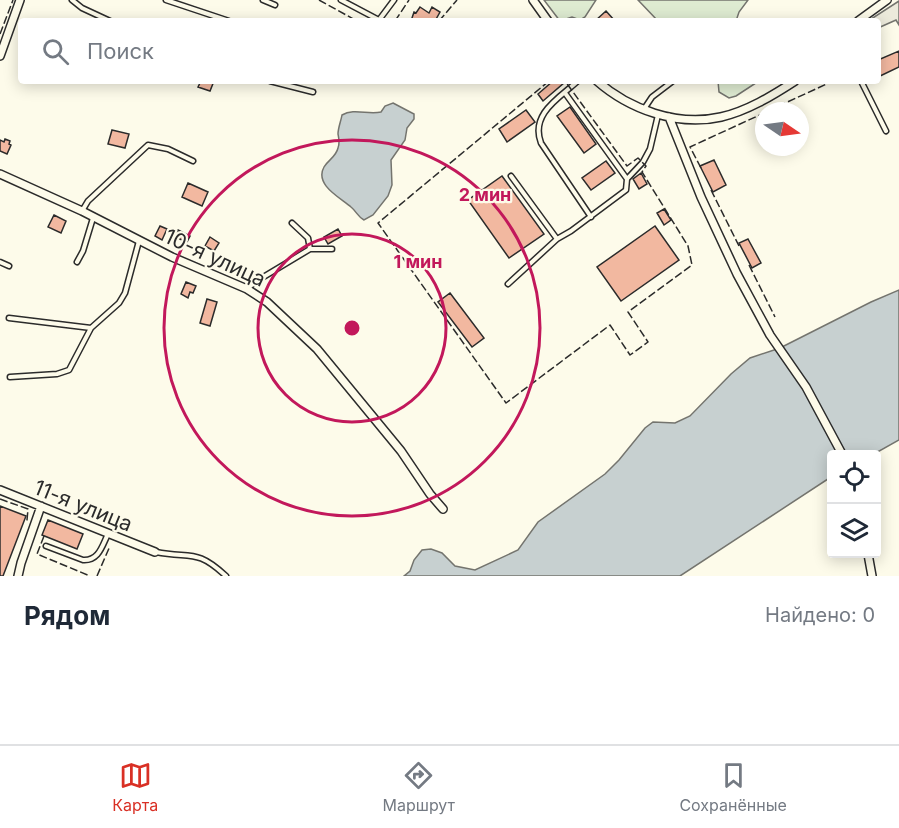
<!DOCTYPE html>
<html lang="ru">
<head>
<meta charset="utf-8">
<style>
	:root { --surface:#fff; --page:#f2f2f3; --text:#1f2937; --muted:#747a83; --line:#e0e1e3; --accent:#d93025 }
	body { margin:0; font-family:Inter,sans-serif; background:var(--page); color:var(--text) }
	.controls { position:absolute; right:18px; bottom:18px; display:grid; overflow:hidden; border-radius:6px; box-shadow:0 3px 15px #0003 }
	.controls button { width:54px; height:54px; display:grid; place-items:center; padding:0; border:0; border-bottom:2px solid var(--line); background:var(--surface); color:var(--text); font:30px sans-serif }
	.compass { position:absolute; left:755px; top:102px; width:54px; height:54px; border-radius:50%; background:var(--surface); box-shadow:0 3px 15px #0003; rotate:103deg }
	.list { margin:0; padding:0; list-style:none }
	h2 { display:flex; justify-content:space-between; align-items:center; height:78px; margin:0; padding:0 24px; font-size:26px }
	h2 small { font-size:20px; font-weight:400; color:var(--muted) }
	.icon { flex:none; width:33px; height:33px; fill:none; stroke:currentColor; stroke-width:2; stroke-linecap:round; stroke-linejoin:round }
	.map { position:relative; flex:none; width:899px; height:576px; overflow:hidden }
	.search { position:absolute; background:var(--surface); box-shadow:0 3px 15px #0003; left:18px; right:18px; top:18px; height:66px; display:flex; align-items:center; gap:15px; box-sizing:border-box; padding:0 21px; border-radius:6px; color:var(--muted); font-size:22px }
	.sheet { height:168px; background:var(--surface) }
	nav { display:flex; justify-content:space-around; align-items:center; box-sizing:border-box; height:84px; border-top:2px solid var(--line); background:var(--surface); font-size:16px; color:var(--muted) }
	nav a { display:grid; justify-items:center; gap:3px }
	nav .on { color:var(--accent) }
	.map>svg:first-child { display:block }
	.green { fill:#deebd1; stroke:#74746e; stroke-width:1.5 }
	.parking { fill:#eceadb; stroke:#74746e; stroke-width:1.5 }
	.water { fill:#c7d0d0; stroke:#74746e; stroke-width:1.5 }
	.building { fill:#f2b8a0; stroke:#2b2b2b; stroke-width:1.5 }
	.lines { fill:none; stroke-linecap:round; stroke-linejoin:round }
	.service-casing { stroke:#2b2b2b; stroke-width:7 }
	.minor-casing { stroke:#2b2b2b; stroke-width:10 }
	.service { stroke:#fdfbea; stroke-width:4 }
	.minor { stroke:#fdfbea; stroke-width:7 }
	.fence { stroke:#2b2b2b; stroke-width:1.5; stroke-dasharray:8 3; stroke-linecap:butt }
	.ring { fill:none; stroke:#c2185b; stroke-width:3 }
	.labels { text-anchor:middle; stroke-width:4.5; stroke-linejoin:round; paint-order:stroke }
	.street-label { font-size:21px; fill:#2b2b2b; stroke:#fdfbea }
	.centre { fill:#c2185b; stroke:#fdfbea; stroke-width:3 }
	.ring-label { font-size:18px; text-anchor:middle; font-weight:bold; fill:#c2185b; stroke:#fdfbea; stroke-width:4.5; stroke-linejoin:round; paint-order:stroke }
</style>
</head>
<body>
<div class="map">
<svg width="899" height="576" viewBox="0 0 899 576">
	<rect width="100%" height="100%" fill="#fdfbea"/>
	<!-- green -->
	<path class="green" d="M544,0H596L585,17L580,20L572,17L560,21Z
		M638,0H748L739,12L736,21H658Z
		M718,81H759L736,96L729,98L719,92Z"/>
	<!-- parking -->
	<path class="parking" d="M899,1V25L896,20L878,28V21H868Z"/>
	<!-- water -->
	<path class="water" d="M393,103L414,114V119L407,128L405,140L391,160L392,185L388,196L373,215L364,220C358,217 357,212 351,207C341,198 314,185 324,167C328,160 336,157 338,148C340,143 339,139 338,134C338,128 341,121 342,115C354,108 368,115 381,112L385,106Z
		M899,290V440L874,454H832L831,477L680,576H404L410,571L414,560L422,550L431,549L442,553L455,566L475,570L518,550L538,522L605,474L619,460L645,428L653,422L675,423L690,416L731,374L750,358L780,348L871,302Z"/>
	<!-- building -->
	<path class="building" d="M420,7L429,13L432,7L440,12L435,21L427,19L426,21H411L414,12L416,13Z
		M606,11L615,21H595Z
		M899,51V67L878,77V60Z
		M201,81H214L210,91L198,87Z
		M553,81L565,82L543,101L538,94Z
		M570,107L596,144L584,153L557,116Z
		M526,110L535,122L507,142L499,129Z
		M112,130L129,134L125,148L108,144Z
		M5,139L10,141L9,144L11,145L7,154L0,151V140L4,142Z
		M714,160L726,185L713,192L700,166Z
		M606,161L615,173L591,190L582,178Z
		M641,173L647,184L639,189L633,179Z
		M502,176L544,234L509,258L468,200Z
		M188,183L208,192L202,206L182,197Z
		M664,209L671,220L664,225L657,213Z
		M54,215L66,221L61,233L48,227Z
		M160,226L167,229L162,240L155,236Z
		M655,226L679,260L621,301L597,267Z
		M338,229L342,236L328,244L324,237Z
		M178,230L190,236L187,242L175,237Z
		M210,237L219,243L214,251L205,246Z
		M748,239L761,263L752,268L739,243Z
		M186,282L196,286L193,293L190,292L188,298L181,294Z
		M450,293L484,338L472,347L438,302Z
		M207,299L217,302L210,326L200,323Z
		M0,506L26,516L3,576H0Z
		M48,520L83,534L77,549L42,535Z"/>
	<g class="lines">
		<!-- service casing -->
		<g class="service-casing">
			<path id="service" d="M72,0L82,8L110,21
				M166,0L229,21
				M263,0L275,5
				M341,0L379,20L394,0
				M270,81L313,92
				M578,81C559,98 530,114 541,143L591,217
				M861,81L886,131
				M565,93L627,179
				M644,109L652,97L673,81
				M511,176L557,239
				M82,211L88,201L148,145L168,149L193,161
				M310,249H332
				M0,262L9,266
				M77,262L83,251L93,218
				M508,284L557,239L571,231L626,190L627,179L643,162L650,149L658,115
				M247,289L255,282L310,249L308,238L292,223
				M9,318L91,328
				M10,377L57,374L69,370L91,328L119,303L125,293L139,241
				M46,546L83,560C99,561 102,546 108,534
				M156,552C191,559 196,548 226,576"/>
		</g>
		<!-- minor casing -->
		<g class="minor-casing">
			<path id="minor" d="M533,0L548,21
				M858,21L887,0
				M0,56L20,0
				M597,81C629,109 677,127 721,117C747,111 772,96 795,81
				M669,117L701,197L737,274L770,335L806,387L842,454
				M0,174L82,211L172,257L247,289L267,302L317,349L401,451L430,494L443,509
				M0,490L155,552
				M868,554L872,576
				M18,576L21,563L41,506"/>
		</g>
		<!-- service -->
		<use href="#service" class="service"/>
		<!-- minor -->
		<use href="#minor" class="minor"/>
		<!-- fence -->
		<path class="fence" d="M319,0L357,21
			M395,21L409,0
			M439,21L457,0
			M0,34L13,0
			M549,81L378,223L506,403L610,325L630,355L648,342L628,312L692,265L688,246L642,172L646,166L638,158L627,166L565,81
			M768,111L833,81
			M701,168L690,147L764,113
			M711,190L739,246
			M749,265L775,317
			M0,499L28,509L27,520L25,519
			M44,536L37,554L90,576
			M97,576L110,546"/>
	</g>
	<!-- distance rings -->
	<g class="ring">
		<circle cx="352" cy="328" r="94"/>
		<circle cx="352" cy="328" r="188"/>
	</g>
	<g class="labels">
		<!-- street labels -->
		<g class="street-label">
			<text transform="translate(215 258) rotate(25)" y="7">10-я улица</text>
			<text transform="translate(83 506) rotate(22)" y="7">11-я улица</text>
		</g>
	</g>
	<circle cx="352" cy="328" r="9" class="centre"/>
	<g class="ring-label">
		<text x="485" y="201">2 мин</text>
		<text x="418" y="268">1 мин</text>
	</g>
</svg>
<div class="controls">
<button><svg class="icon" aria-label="locate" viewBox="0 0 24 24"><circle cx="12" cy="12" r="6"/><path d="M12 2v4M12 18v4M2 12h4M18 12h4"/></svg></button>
<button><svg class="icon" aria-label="layers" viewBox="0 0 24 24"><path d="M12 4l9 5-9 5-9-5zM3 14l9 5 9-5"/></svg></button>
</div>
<svg class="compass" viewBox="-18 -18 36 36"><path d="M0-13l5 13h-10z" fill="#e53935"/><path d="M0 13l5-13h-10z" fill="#747a83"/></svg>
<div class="search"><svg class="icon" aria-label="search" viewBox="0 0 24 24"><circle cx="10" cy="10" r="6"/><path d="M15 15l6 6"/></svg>Поиск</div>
</div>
<section class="sheet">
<h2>Рядом<small>Найдено: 0</small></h2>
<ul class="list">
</ul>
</section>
<nav>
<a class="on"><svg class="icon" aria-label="map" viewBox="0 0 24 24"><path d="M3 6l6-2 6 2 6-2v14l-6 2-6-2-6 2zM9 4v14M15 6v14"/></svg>Карта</a>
<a><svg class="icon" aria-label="directions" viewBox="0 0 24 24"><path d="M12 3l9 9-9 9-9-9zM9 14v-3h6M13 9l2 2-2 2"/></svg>Маршрут</a>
<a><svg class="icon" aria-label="saved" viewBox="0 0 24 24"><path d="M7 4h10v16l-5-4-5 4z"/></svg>Сохранённые</a>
</nav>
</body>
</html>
